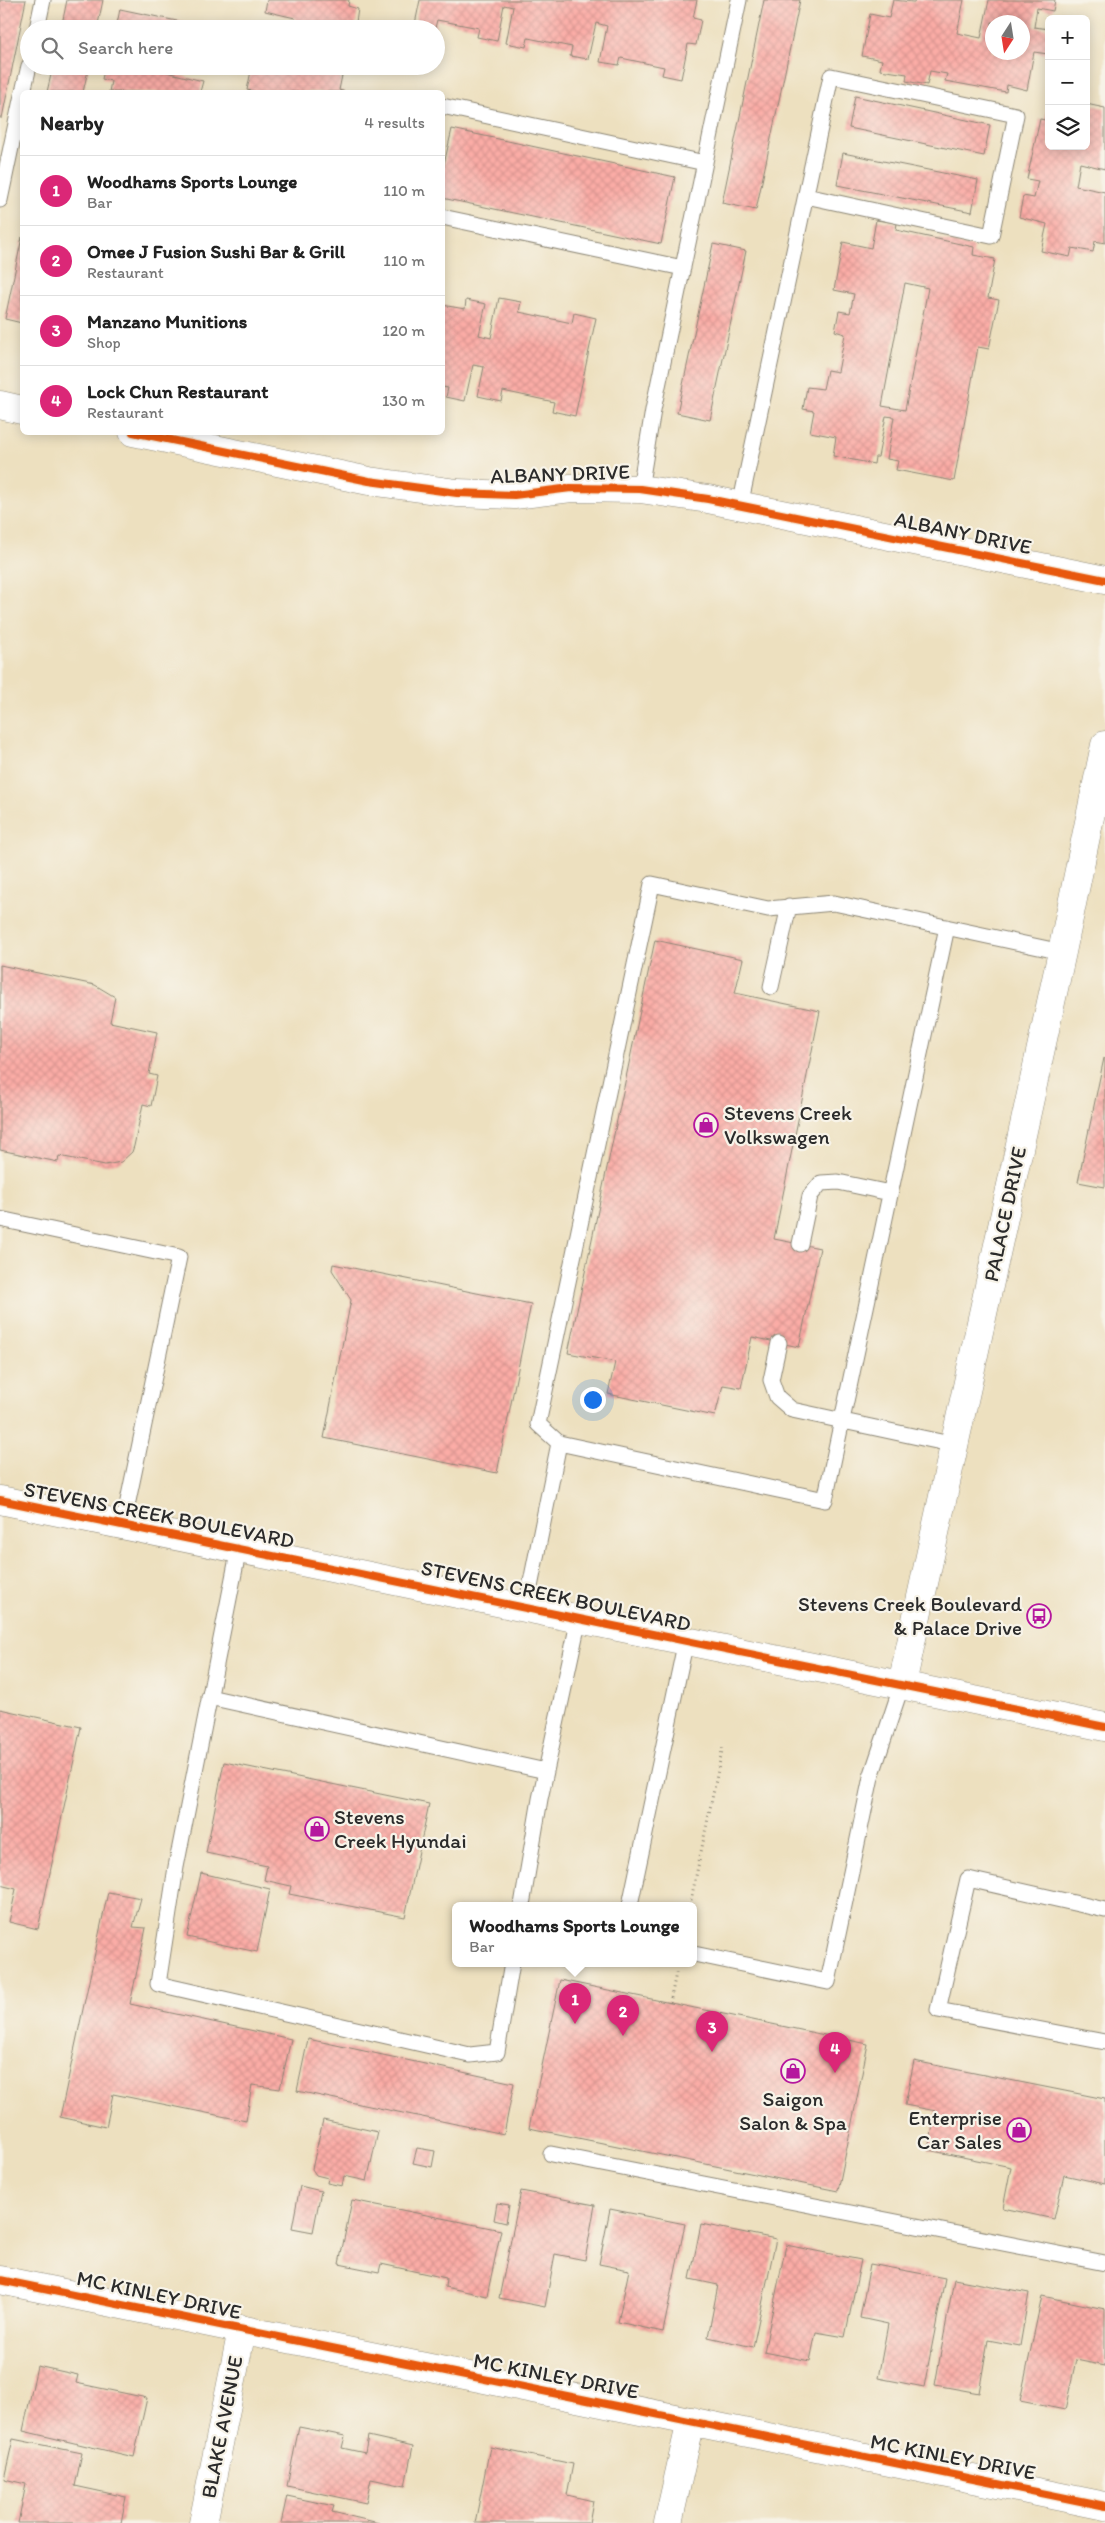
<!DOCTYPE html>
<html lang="en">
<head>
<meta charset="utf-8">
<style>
	:root { --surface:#fff; --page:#f2f2f2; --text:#222; --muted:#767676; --line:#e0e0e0; --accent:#db2777 }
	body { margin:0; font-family:Itim,sans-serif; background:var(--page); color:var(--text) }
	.controls { position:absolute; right:15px; top:15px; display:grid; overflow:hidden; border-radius:8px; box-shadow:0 2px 12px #0003 }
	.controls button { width:45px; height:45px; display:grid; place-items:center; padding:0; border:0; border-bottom:1px solid var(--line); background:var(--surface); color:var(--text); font:25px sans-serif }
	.compass { position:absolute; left:985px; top:15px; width:45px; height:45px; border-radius:50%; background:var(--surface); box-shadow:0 2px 12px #0003; rotate:192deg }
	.you { position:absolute; left:592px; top:1399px; width:18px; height:18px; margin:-12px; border:4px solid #fff; border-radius:50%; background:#1a73e8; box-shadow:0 0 0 8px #1a73e833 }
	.badge { display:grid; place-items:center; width:32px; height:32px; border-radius:50%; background:var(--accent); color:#fff; font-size:16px; font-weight:700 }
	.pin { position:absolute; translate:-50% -41px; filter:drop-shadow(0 1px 2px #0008) }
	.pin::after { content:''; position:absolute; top:26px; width:18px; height:15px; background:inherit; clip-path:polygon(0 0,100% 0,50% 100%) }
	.popup { position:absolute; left:452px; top:1902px; width:245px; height:65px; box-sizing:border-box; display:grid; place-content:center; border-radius:8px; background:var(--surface); filter:drop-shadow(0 1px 4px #0005); font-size:16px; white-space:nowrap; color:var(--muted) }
	.popup b { font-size:19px; color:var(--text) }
	.popup::after { content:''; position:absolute; left:50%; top:100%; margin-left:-10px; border:10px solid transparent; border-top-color:var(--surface) }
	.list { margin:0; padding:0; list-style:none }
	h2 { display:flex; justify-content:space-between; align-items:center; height:65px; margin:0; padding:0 20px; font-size:21px }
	h2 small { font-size:16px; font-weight:400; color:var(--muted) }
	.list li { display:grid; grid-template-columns:32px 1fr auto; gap:15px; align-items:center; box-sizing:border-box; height:70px; padding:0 20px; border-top:1px solid var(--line) }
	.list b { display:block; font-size:19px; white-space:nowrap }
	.list p { margin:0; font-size:16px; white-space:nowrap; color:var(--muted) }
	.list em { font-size:16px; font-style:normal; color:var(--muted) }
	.icon { flex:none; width:28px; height:28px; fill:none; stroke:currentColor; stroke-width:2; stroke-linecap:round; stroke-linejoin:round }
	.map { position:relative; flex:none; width:1105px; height:2523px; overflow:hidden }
	.search { position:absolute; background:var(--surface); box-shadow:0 2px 12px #0003; left:20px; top:20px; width:425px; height:55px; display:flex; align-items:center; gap:12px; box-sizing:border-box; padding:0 18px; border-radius:28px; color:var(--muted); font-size:19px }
	.panel { position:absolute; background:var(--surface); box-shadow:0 2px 12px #0003; left:20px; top:90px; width:425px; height:345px; border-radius:8px }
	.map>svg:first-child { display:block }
	.building { fill:url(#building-cross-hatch); fill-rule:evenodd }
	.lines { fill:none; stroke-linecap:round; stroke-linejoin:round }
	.service-casing { stroke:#8c8675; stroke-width:17 }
	.minor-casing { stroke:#8c8675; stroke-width:29 }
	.tertiary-casing { stroke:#8c8675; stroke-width:29 }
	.primary-casing { stroke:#8c8675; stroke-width:29 }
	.path { stroke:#8c8675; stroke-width:3; stroke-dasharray:1 4; stroke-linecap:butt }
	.service { stroke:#fff; stroke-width:15 }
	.minor { stroke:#fff; stroke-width:28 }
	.tertiary { stroke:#fff; stroke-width:28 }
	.primary { stroke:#fff; stroke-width:28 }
	.cycleway-casing { stroke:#f7f3e8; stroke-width:11 }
	.cycleway { stroke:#e8590c; stroke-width:8 }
	.labels { text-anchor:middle; stroke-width:4.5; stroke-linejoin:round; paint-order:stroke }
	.street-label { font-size:21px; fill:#2b2b2b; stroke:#f7f3e8 }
	.poi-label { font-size:21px; fill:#2b2b2b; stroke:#f7f3e8; text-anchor:start }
</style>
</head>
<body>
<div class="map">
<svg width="1105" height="2523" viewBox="0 0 1105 2523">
	<defs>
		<pattern id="building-cross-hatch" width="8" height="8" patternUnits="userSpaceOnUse" patternTransform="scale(1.25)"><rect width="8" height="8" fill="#fbaca6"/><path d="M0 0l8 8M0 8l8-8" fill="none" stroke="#d7948f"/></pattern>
	</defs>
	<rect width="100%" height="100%" fill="#f7f3e8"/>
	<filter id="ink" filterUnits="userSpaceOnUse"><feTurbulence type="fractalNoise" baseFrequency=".02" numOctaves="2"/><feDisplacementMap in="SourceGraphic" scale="10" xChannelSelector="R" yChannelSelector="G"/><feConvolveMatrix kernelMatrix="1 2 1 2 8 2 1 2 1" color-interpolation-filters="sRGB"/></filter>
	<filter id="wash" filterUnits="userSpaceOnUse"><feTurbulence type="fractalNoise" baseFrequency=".0096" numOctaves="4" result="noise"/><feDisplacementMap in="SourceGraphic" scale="20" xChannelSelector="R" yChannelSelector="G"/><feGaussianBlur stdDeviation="1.12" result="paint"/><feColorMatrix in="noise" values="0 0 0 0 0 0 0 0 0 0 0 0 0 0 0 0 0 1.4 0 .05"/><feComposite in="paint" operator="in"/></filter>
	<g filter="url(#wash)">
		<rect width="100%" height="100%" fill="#ede0bf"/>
		<g id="blocks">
			<!-- building -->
			<path class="building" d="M0,0H26L2,118H0Z
				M67,0H103L97,29H61Z
				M267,0H349L348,6L358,9L355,29L325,24L324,29H293L295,18L265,11Z
				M420,0H697L693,18L701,20L696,45L688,44L681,79L662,75L664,67L621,58L619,65L600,62L607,26L596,23L588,59L570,56L572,47L528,38L526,47L506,43L513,7L504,5L497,41L477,37L479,28L437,20L435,28L415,24Z
				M764,0H800L756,210L722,203Z
				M893,0L914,2L915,0H964L957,33L981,38L989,0H1055L1053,11L1037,8L1034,27L1049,29L1048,54L1034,52L1027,90L1007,85L1006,92L945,81L947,74L930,71L927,85L906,81L907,74L880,70L882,60L862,56L870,14L889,18ZM992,22H1022V52H992Z
				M120,9L196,25L195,29H116Z
				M261,24L282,28V29H260Z
				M53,66H89L83,92H47Z
				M105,66H168L166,72L203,81L200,92H109L111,81L102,79Z
				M262,66H344L339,90L346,92H257L247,90L251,71L261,73Z
				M855,96L990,125L984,156L849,128Z
				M1086,104L1105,108V169L1080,163L1076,186L1105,192V243L1095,241L1093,252L1072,248L1070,257L1041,251L1047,224L1019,217L1023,196L1034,198L1038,181L1027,179L1040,119L1045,120L1048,105L1049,146H1086Z
				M452,129L675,177L661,244L442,198V173Z
				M843,153L978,180L972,212L837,185Z
				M876,220L897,223L896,230L974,247L973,255L995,259L988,298L999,300L989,349L978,347L954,481L896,470L898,461L887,459L894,417L886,416L878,457H875L874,464L833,456L836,437L810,432L814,411L803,409L807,387L823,389L827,370L838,372L845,334L835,331L839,311L850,313L854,294L834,290L843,242L871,248ZM905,283L928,288L905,410L882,406Z
				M22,237V323L5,319Z
				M713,244L746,251L710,420L677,413Z
				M499,298L521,302L519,312L572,323L574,313L596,318L575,416L552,411L554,402L503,391L501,401L478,396L484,367L473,365L465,401L446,397L448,388L442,387V305L465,309L466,300L486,304L479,335L491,338Z
				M655,940L743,959L735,993L820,1011L774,1239L820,1248L799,1347L752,1337L741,1388L723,1385L715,1416L608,1394L615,1362L568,1353Z
				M0,965L95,985L115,997L110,1022L157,1032L149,1074L157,1076L151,1106L143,1104L134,1146L132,1152L121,1162L105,1165L59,1156L58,1162L0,1150Z
				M1104,1058L1105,1059V1187L1078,1182Z
				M333,1264L531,1304L497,1473L324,1438L351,1300L332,1270Z
				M0,1709L81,1727L38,1929L9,1922L16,1889L0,1885Z
				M224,1762L429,1804L405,1917L289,1894L291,1886L264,1880L267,1866L206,1853Z
				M201,1873L270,1889L257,1952L187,1937Z
				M108,1892L141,1898L133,1927L146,1928L130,2004L291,2039L280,2089L252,2085L246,2121L113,2094L106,2127L60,2117Z
				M560,1980L868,2044L838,2191L529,2128Z
				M308,2039L514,2083L504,2134L297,2091Z
				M914,2061L1105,2099V2184L1064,2175L1054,2219L1003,2208L1011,2167L928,2150L936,2111L905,2105Z
				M323,2120L378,2132L367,2181L344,2176L342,2186L327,2183L328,2178L316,2175L312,2169Z
				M417,2148L435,2151L432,2167L413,2163Z
				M300,2186L321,2191L313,2232L292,2228Z
				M521,2191L595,2205L585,2260L555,2254L545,2307L499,2298Z
				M352,2200L501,2230L487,2296L445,2287L446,2278L381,2264L379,2272L339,2264Z
				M497,2203L509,2205L506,2223L494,2220Z
				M610,2209L685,2224L663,2332L618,2322L629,2270L599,2264Z
				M701,2224L776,2239L753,2347L708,2337L718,2285L690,2279Z
				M786,2245L861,2260L845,2337L816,2332L810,2361L764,2352Z
				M870,2264L945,2278L924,2387L878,2378L888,2324L860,2318Z
				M954,2279L1029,2293L1020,2346L988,2340L979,2393L935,2385Z
				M1042,2296L1105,2309V2366L1076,2360L1065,2410L1020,2401Z
				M37,2366L78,2375L76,2383L147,2398L134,2457L23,2431Z
				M299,2427L345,2436L342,2448L365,2453L368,2436L413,2446L405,2486L371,2479L366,2503L287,2486Z
				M13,2439L82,2453L75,2486L126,2497L121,2523H18L26,2484L4,2479Z
				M490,2447L573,2464L567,2495L593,2501L589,2523H475Z
				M287,2496L334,2506L332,2512L379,2523H281Z"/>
		</g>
	</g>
	<g filter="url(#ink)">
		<use href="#blocks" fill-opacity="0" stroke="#8c8675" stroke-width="1"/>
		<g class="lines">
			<!-- service casing -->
			<g class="service-casing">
				<path id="service" d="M37,29L43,0
					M23,92L29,66
					M442,106L705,163
					M0,200L22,95
					M442,217L683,268
					M640,489L653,410L739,0
					M740,506L831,76L1016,115L991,236L806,196
					M771,987L789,906
					M0,1219L179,1257L123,1525
					M800,1244L810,1196L821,1183L838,1182L890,1193
					M779,1343L771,1380L777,1397L792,1410L955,1445
					M559,1443L538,1424L652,884L768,909L834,903L1062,952
					M239,1548L176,1867L158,1984L470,2055L497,2052L512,1963
					M526,1607L559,1443L825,1500L947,927
					M209,1697L546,1771
					M522,1905L540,1799L579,1618
					M630,1905L686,1640
					M1105,1910L968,1879L938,2010L1105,2042
					M694,1954L828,1982L871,1777L902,1684
					M551,2154L1105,2263"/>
			</g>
			<!-- minor casing -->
			<g class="minor-casing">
				<path id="minor" d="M902,1684L1062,952L1105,745
					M0,2280L1105,2506
					M203,2523L242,2330
					M668,2523L691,2421"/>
			</g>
			<!-- tertiary casing -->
			<g class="tertiary-casing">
				<path id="tertiary" d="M0,405L22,410
					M133,432L369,481L457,493L514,495L571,488L640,489L708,499L1105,580"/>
			</g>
			<!-- primary casing -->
			<g class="primary-casing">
				<path id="primary" d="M0,1500L1105,1727"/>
			</g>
			<!-- path -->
			<path class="path" d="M690,1905L723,1746
				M670,2003L676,1973"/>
			<!-- service -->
			<use href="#service" class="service"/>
			<!-- minor -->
			<use href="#minor" class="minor"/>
			<!-- tertiary -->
			<use href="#tertiary" class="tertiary"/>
			<!-- primary -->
			<use href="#primary" class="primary"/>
			<!-- cycleway casing -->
			<g class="cycleway-casing">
				<path id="cycleway" d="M133,432L369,481L457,493L514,495L571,488L640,489L708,499L1105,580
					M0,1500L1105,1727
					M0,2280L1105,2506"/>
			</g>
			<!-- cycleway -->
			<use href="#cycleway" class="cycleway"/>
		</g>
	</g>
	<!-- icons -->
	<defs>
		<g id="shop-ring" transform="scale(1.25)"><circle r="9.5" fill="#f7f3e8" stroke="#b5179e" stroke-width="1.5"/><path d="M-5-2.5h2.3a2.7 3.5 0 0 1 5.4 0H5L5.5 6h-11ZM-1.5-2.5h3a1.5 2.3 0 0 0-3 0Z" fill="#b5179e"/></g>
		<g id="bus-ring" transform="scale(1.25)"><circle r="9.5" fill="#f7f3e8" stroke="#b5179e" stroke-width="1.5"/><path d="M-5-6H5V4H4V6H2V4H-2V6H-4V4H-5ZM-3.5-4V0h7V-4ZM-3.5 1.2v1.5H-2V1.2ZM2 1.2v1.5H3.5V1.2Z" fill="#b5179e"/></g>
	</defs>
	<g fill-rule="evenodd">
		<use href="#shop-ring" x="706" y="1125"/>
		<use href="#bus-ring" x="1039" y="1616"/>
		<use href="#shop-ring" x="317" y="1829"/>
		<use href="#shop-ring" x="793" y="2071"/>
		<use href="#shop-ring" x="1019" y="2130"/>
	</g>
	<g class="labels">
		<!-- street labels -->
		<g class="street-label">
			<text transform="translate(560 474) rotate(-2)" y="7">ALBANY DRIVE</text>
			<text transform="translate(963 533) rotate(12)" y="7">ALBANY DRIVE</text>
			<text transform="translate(1005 1214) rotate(-78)" y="7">PALACE DRIVE</text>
			<text transform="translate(159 1515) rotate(11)" y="7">STEVENS CREEK BOULEVARD</text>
			<text transform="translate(556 1596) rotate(12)" y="7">STEVENS CREEK BOULEVARD</text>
			<text transform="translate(159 2295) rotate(12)" y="7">MC KINLEY DRIVE</text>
			<text transform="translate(556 2376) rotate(11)" y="7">MC KINLEY DRIVE</text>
			<text transform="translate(222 2427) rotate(-79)" y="7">BLAKE AVENUE</text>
			<text transform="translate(953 2457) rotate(11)" y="7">MC KINLEY DRIVE</text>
		</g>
		<!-- poi labels -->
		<g class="poi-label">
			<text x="724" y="1120">Stevens Creek<tspan x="724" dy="24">Volkswagen</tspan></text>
			<text x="1022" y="1611" text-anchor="end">Stevens Creek Boulevard<tspan x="1022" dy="24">&amp; Palace Drive</tspan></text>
			<text x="334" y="1824">Stevens<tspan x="334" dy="24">Creek Hyundai</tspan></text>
			<text x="793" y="2106" text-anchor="middle">Saigon<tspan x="793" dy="24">Salon &amp; Spa</tspan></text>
			<text x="1002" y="2125" text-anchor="end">Enterprise<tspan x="1002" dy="24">Car Sales</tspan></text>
		</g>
	</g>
</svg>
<div class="controls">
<button>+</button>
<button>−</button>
<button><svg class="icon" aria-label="layers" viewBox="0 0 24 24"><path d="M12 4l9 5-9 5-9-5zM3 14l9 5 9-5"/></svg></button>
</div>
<svg class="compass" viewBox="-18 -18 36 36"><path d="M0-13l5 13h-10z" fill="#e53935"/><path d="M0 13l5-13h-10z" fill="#767676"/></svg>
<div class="you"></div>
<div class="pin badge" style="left:575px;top:2024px">1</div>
<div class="popup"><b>Woodhams Sports Lounge</b>Bar</div>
<div class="pin badge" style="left:623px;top:2036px">2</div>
<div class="pin badge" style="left:712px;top:2052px">3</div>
<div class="pin badge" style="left:835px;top:2073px">4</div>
<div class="search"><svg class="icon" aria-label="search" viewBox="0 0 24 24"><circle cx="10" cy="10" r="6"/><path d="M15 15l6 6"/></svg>Search here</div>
<section class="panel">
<h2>Nearby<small>4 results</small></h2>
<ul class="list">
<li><span class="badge">1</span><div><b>Woodhams Sports Lounge</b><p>Bar</p></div><em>110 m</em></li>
<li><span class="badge">2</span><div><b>Omee J Fusion Sushi Bar &amp; Grill</b><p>Restaurant</p></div><em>110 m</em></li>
<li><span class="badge">3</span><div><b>Manzano Munitions</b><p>Shop</p></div><em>120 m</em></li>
<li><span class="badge">4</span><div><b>Lock Chun Restaurant</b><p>Restaurant</p></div><em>130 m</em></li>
</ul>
</section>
</div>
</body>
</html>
